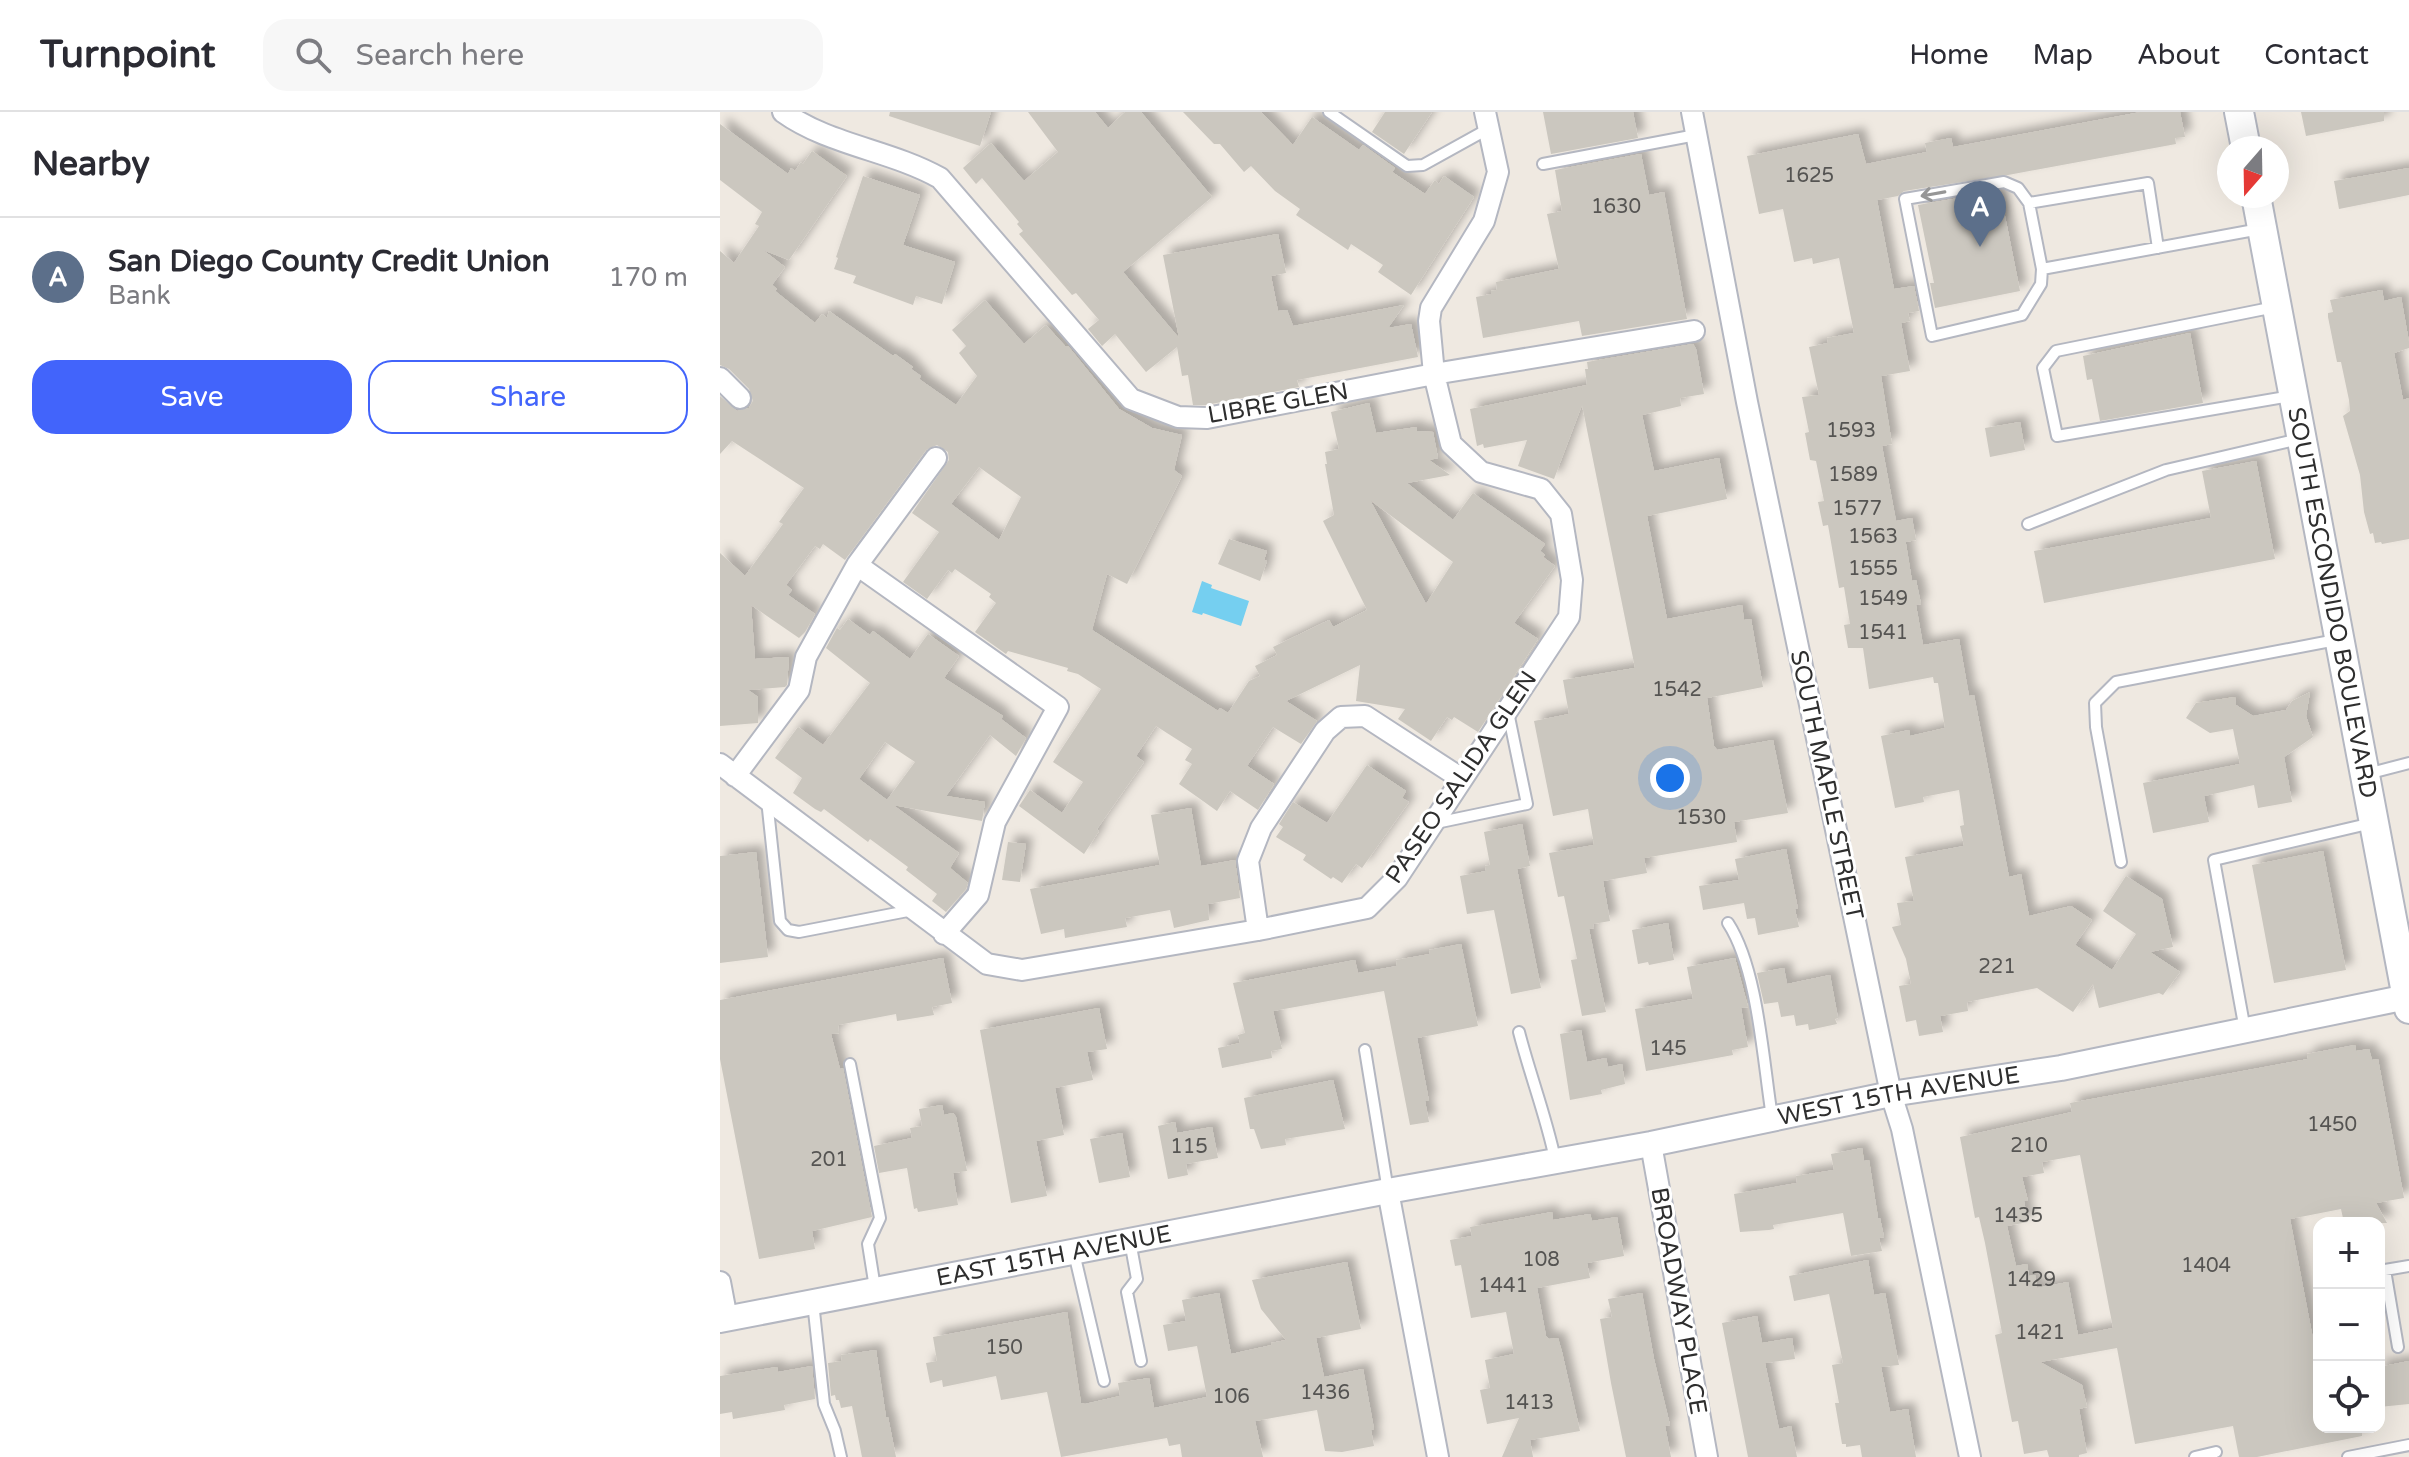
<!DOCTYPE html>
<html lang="en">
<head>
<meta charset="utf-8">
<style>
	:root { --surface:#fff; --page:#f7f7f7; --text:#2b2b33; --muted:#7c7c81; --line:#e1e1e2; --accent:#4264fb }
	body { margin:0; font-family:"Varela Round",sans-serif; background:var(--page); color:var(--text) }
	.controls { position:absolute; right:24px; bottom:24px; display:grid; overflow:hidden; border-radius:16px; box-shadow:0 8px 32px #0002 }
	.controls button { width:72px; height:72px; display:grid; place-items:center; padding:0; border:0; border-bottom:2px solid var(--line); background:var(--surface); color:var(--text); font:40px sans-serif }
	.compass { position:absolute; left:1497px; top:24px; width:72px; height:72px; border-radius:50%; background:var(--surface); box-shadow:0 8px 32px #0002; rotate:200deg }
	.you { position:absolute; left:950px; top:666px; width:28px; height:28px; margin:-20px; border:6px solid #fff; border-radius:50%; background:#1a73e8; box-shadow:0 0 0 12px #1a73e833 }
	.badge { display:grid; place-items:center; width:52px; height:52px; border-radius:50%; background:var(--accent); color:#fff; font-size:26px; font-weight:700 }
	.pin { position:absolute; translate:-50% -66px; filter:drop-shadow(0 2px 4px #0008) }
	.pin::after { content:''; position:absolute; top:42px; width:28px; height:24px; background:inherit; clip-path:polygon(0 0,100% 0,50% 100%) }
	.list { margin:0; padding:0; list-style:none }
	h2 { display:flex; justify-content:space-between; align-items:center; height:104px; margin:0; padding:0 32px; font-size:34px }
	h2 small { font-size:26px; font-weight:400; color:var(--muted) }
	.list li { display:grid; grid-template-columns:52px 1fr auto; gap:24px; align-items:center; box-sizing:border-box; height:120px; padding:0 32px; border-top:2px solid var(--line) }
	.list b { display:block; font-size:30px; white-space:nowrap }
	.list p { margin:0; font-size:26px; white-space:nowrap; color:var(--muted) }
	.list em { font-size:26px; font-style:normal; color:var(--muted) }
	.actions { display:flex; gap:16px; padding:24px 32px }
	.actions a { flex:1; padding:18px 0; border:2px solid var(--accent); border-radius:24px; text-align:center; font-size:28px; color:var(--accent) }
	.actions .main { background:var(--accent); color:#fff }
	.icon { flex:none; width:44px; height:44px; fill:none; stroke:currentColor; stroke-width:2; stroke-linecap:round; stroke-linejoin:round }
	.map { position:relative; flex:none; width:1689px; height:1345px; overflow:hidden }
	header { display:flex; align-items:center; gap:48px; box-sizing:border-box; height:112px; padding:0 40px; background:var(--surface); border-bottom:2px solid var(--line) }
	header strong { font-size:38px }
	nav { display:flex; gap:44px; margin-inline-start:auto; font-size:28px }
	.search { width:560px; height:72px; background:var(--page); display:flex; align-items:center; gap:20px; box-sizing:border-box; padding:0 28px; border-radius:24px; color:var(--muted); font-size:30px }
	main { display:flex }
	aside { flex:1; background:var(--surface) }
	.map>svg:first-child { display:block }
	.water { fill:#75cff0 }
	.building { fill:#cbc7bf; fill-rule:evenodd; filter:url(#shadow) }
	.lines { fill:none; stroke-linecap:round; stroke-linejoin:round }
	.service-casing { stroke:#b4b7c1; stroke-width:14 }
	.minor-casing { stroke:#b4b7c1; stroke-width:24 }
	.tertiary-casing { stroke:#b4b7c1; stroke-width:28 }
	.secondary-casing { stroke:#b4b7c1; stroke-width:32 }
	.service { stroke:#fff; stroke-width:10 }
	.minor { stroke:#fff; stroke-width:20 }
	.tertiary { stroke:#fff; stroke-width:24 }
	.secondary { stroke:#fff; stroke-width:28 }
	.oneway { stroke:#969696 }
	.labels { text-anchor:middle; stroke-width:6; stroke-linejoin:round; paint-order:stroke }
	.number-label { font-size:20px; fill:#555452 }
	.street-label { font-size:24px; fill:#2e2e2e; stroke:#fff }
</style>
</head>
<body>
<header>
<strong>Turnpoint</strong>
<div class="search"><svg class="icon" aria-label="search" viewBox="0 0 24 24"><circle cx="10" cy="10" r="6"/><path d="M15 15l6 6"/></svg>Search here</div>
<nav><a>Home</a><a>Map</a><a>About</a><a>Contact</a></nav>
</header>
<main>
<aside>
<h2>Nearby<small></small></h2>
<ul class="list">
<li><span class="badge" style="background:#5c6f8a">A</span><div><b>San Diego County Credit Union</b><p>Bank</p></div><em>170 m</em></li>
</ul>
<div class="actions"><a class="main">Save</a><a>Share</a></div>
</aside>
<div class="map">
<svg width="1689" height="1345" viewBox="0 0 1689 1345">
	<defs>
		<filter id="shadow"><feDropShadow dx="7" dy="-7" stdDeviation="4" flood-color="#0004"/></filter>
	</defs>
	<rect width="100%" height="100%" fill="#efe9e1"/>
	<!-- water -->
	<path class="water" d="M482,469L492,473L491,476L529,489L521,514L483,501L482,503L472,500Z"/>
	<!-- building -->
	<path class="building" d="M170,0H271L260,34L169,4Z
		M308,0H375L388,16L405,0H421L492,85L403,160L459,226L443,143L558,122L566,161L551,164L558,199L567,198L573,214L684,193L668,216L691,212L698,245L577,268L579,275L486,293H473L468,263L462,264L457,235L426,260L395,222L382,234L368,217L379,208L356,181L352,183L299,122L303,119L297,112L299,110L262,66L256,72L243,56L271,31L304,69L338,40Z
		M463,0H541L573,33L592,5L639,38L643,33L675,56L672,60L705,82L715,68L719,72L724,64L754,85L691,183L658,160L663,153L631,132L628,138L576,103L580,97L555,79L531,54L524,60L500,32H494Z
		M665,0H712L684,42L652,20Z
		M823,0H913L918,26L831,42Z
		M1421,0H1460L1465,25L1455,26L1456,32L1288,63L1184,79L1178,84L1157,88L1174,177L1194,174L1199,199L1188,201L1190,209L1181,211L1190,259L1161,264L1172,332L1162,334L1176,409L1192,406L1196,428L1186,430V432L1192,469L1196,468L1201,492L1196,493L1203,533L1239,527L1249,584L1254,583L1289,765L1301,762L1309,804L1351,794L1372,808L1355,833L1392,858L1416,822L1383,799L1406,764L1442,787L1453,835L1430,840L1460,860L1443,883L1439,881L1379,896L1373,872L1353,900L1317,876L1247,890L1248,899L1220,904L1223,920L1199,924L1196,908L1186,910L1179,874L1191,872L1186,847L1172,815L1181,813L1177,791L1194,789L1185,745L1244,734L1240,714L1244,713L1239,678L1203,685L1204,690L1175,696L1161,624L1189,618L1190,624L1225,616L1218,571H1214L1213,565L1149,577L1143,536H1128L1124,513L1130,512L1124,475L1119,476L1108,413L1103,414L1098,390L1104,389L1096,349L1090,348L1085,321L1089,320L1082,285L1099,283L1089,235L1108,231L1107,226L1134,221L1119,146L1093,152L1092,146L1074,150L1063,97L1039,102L1027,44L1138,22L1146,52L1207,40L1205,31L1231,26L1233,35Z
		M1581,0H1664V9L1586,24Z
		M0,12L68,62L71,56L75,59L81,50L83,52L92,39L127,64L69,148L43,138L65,155L52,173L57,177L55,179L95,211L102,202L107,206L109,199L173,244L175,242L193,255L191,257L201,264L199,267L236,293L257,264L239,241L246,234L232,218L265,188L304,232L326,213L346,235L348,234L399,297L432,316L462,323L454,358L462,364L407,472L387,462L372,518L498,599L500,596L508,601L529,569L540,564L535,554L557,543L553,535L609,508L613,515L647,498L603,409L614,403L605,352H607L605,340L619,337L611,300L649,291L656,321L697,315V319L713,320L718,346L709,348L730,363L687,371L733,408L753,381L825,432L820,439L825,443L823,445L835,454L794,511L818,527L758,620L734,605L732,608L727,605L711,629L678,607L685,597L636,589L640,553L566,589L597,609L581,632L553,615L527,654L554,672L538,698L510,679L497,699L459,672L472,652L465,648L472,637L436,614L416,644L424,650L377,717L379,719L364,742L299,694L310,678L342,701L363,670L333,650L381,577L358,562L347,559L348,556L288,539L286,542L255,520L276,491L269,485L271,482L235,457L232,461L228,458L207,487L183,470L219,420L192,401L229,348L228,340L217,333L206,338L125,448L103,432L100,437L95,434L66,473L72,478L68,483L95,502L85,520L79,526L31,493L35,547L69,545L67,573L65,575L28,578L38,585V611L0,614V441L25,464L63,412L59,410L84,376L12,329L0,342V284L17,299L29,296L33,289L29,277L9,257L0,253V139L14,151L39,114L35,112L42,100L0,68ZM259,355L301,385L279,428L231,392ZM650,388L733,450L706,492Z
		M921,42L929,83L944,80L967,207L862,224L859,209L763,226L756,185L771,182V179L777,178L776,170L839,157L827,102L842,99L835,58Z
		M1689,56V83L1619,97L1614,69Z
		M143,64L200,83L183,133L235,150L222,192L196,184L193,193L133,171L136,164L114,157L118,146L116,145Z
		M1280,79L1300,179L1215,196L1210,171H1214L1198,93Z
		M1662,178L1664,189L1681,185L1689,230V236L1674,241L1683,288L1689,286V427L1662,432L1661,430L1655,431L1653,421L1650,422L1644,400L1640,363L1623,304L1630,299L1629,288L1621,250H1617L1608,205V201L1613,200L1610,188Z
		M1470,221L1483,291L1380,309L1372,267L1367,268L1363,244Z
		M973,232L976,237L984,282L960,286L961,294L922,303L934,359L999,346L1007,387L927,404L947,507L1022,493L1024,508L1031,507L1043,575L987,586L994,634L997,638L1053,628L1068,701L1014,710L1017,730L924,746L927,761L883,769L890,809L873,812L874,816L869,817L886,900L862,904L851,848L857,847L844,784L838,785L829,741L874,733L868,697L833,704L814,609L849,602L843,568L915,556L862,293L834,367L798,354L807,328L764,336L763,332L757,334L750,297L867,273L865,257H868L867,250Z
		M1300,310L1305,338L1270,345L1265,316Z
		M1536,349L1555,447L1324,491L1314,439L1491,406L1482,359Z
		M509,427L547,439L544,448L547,449L540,469L498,452Z
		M128,507L150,523L153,519L190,547L208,522L239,544L224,566L283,604L281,607L306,626L296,644L270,623L226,684L265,690L262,709L173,693L239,741L230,756L248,771L246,777L226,800L212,789L217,782L186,758L188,755L150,727L148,730L104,697L101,700L95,697L73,681L82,666L55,646L78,615L103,633L150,571L106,536L117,516L120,518ZM165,630L195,650L167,688L139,667Z
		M1590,580L1586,604L1593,625L1564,645L1572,690L1538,696L1534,673L1484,684L1489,710L1433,721L1423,671L1520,652L1513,617L1490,621L1466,606L1476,591L1515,585L1516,593L1533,604L1566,598L1572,589Z
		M647,653L686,679L682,686L689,690L642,756L636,752L622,771L613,765L611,767L583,748L586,743L556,725L563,715L559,712L573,690L607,711Z
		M471,696L481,754L515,748L520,786L488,792L489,808L454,816L450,798L405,806L407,815L367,822L345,826L344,817L321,822L310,777L440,753L431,703Z
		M802,712L810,754L797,757L821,876L791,882L774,798L747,802L740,764L766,759L765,754L770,753L764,720Z
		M288,730L306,732L300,770L282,768Z
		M1066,737L1078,797H1075L1079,815L1038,823L1035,806L1027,807L1024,791L983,798L979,774L1019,768L1015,747Z
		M1603,739L1626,858L1554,871L1532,753Z
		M36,740L48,845L0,851V744Z
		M948,811L954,848L929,853L928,850L918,852L912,818Z
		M741,832L758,914L697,926L709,989H705L709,1010L690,1013L664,879L553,899L562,937L551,939L552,946L502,956L498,936L520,931L518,923L525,921L513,871L635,848L638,861L677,854L676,848L710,842L709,838Z
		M223,846L232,891L212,895L214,903L177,909L176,902L118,913L119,921L111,922L120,957L123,956L152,1105L92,1119L95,1137L39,1147L0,947V888Z
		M1015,846L1028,895L1021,896L1028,935L1012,938L1013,943L926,959L915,897L973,887L967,855Z
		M1064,856L1067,872L1110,863L1118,906L1115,907L1117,912L1089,918L1088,912L1076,914L1074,903L1061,905L1058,890L1044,892L1037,861Z
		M379,896L387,937L367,940L373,968L335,976L344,1023L316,1029L327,1084L291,1091L260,918Z
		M861,918L867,950L886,946L888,955L902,952L905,972L881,978L882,982L850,988L840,922Z
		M1635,933L1636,939L1649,937L1652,948L1658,947L1684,1086L1656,1091L1667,1111H1624L1621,1097L1570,1107L1599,1258V1315H1642V1324L1537,1345H1519L1513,1314L1415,1332L1397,1236L1320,1250L1362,1273L1367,1295L1359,1297L1367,1341L1359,1343V1345H1329L1327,1338L1304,1342L1298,1309L1292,1310L1275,1223L1282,1221L1265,1131L1259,1105L1255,1106L1240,1025L1352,1000L1350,991L1588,947L1587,942ZM1360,1043L1393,1216L1358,1223L1348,1170L1317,1176L1315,1163L1309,1164L1307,1152L1296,1154L1287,1114L1308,1110L1304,1089H1308L1302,1065L1324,1061L1322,1050Z
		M613,968L625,1017L565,1027L566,1033L541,1037L534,1017H530L524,986Z
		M222,993L224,1003L233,1001L236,1005L247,1059L233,1061L238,1093L198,1100L197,1096L194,1097L187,1056L159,1061L154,1034L192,1026L190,1016L202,1014L199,997Z
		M455,1010L457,1021L492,1015L498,1046L466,1052L468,1063L448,1067L438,1014Z
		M402,1021L410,1065L379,1071L370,1027Z
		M1142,1036L1144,1049L1149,1048L1158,1106H1160L1164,1125L1159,1126L1162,1139L1131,1144L1123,1101L1053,1113L1054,1117L1049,1118L1020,1120L1014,1082L1077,1071L1076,1064L1114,1058L1111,1042Z
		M832,1100L833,1108L870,1102L872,1109L897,1105L904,1144L867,1151L870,1166L817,1176L826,1224L829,1227L838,1226L842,1240L860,1319L810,1328L813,1345H782L799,1306L767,1312L760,1278L770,1276L765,1248L794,1242L786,1200L751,1206L741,1153L735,1154L730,1128L752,1124L750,1115Z
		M1148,1148L1154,1183L1165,1181L1179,1253L1161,1255L1170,1300L1188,1297L1196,1345H1142L1140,1333L1126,1335V1332H1122L1115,1291H1119L1112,1253L1123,1251L1109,1182L1074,1189L1069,1164Z
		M627,1150L641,1217L596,1226L604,1265L643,1257L654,1317L651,1318L654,1334L622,1340L605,1339L597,1298L535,1309L543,1345H462L460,1332L449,1334L447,1326L341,1345L327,1280L281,1288L276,1264L223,1275L222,1268L210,1271L206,1251L217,1249L213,1225L347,1200L361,1291L365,1292L400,1284L398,1271L429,1266L434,1296L487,1285L477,1234L448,1239L443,1213L466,1209L462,1188L499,1181L511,1242L552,1233L551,1231L566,1228L541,1197L532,1168Z
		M922,1181L934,1247L950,1313L945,1314L951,1345H906L891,1271L880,1207L892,1205L888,1187Z
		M1037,1204L1042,1231L1072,1226L1075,1247L1045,1251L1059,1317L1071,1314L1077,1345H1028L1002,1211Z
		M156,1238L166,1305H168L176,1345H142L132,1294L121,1296L119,1288H116L115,1283L111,1284L108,1251L122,1249L121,1243Z
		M1689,1249V1292L1659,1295V1255Z
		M92,1254L95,1287L64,1293L65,1298L13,1307L12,1300L0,1302V1264L57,1255L58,1260Z"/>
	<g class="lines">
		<!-- service casing -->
		<g class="service-casing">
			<path id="service" d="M609,0L687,54L703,53L768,17
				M823,52L976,23
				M1309,91L1298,76L1284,70L1185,87L1212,224L1302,203L1321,172L1322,157
				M1438,136L1428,71L1309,91L1322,157L1540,117
				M1555,195L1336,239L1323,256L1337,324L1571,284
				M1308,412L1446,358L1579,327
				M1647,662L1689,651
				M47,688L60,809L68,818L79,820L193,798
				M716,711L807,692L788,600
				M1401,750L1376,615L1375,591L1396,570L1616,528
				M1008,811C1038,857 1043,949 1052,1005
				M1525,918L1494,748L1652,711
				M799,920C810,963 826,1004 835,1047
				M645,938L668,1079
				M130,952L160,1106L148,1132L155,1176
				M410,1129L417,1167L407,1180L421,1249
				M354,1141L384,1269
				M93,1190L104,1292L115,1319L121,1345
				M1678,1235L1665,1158L1689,1154
				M1475,1345L1496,1340
				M1628,1345L1689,1333"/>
		</g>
		<!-- minor casing -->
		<g class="minor-casing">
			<path id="minor" d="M63,0C109,33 170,38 220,66L411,287L458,305L487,306L714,262L974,219
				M972,0L1027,290L1171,982L1182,1017L1250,1345
				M0,266L20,286
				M137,453L338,595L275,710L258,783L224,822
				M0,652L267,852L302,858L538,818L647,796L677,766L849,505L852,468L841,402L821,377L761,360L731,332L714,262L709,209L711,196L764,109L778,60L765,0
				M15,664L79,578L86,545L137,453L216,346
				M538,818L528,749L541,716L605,619L621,605L645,604L742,667
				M931,1032L987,1345
				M668,1079L718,1345
				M0,1170L7,1207"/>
		</g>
		<!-- tertiary casing -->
		<g class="tertiary-casing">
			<g id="tertiary">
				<path id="s1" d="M0,1208L668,1079L931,1032L1171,982L1341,956L1687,885"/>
			</g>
		</g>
		<!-- secondary casing -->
		<g class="secondary-casing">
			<g id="secondary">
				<path d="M1519,0L1526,36"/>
				<path id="s2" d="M1536,84L1689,897"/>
			</g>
		</g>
		<!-- service -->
		<use href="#service" class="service"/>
		<!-- minor -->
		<use href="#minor" class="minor"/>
		<!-- tertiary -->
		<use href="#tertiary" class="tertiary"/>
		<!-- secondary -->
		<use href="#secondary" class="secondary"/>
	</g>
	<!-- one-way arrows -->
	<defs><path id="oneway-shaft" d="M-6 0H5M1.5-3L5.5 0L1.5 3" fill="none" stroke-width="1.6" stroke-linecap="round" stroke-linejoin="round" transform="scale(2)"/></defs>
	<use class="oneway" href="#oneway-shaft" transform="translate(1213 82) rotate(170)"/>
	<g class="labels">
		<!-- number labels -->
		<g class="number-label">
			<text x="1089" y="70">1625</text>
			<text x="896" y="101">1630</text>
			<text x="1131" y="325">1593</text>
			<text x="1133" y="369">1589</text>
			<text x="1137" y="403">1577</text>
			<text x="1153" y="431">1563</text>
			<text x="1153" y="463">1555</text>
			<text x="1163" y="493">1549</text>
			<text x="1163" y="527">1541</text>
			<text x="957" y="584">1542</text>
			<text x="981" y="712">1530</text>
			<text x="1277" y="861">221</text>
			<text x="948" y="943">145</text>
			<text x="1612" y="1019">1450</text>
			<text x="1309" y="1040">210</text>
			<text x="469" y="1041">115</text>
			<text x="109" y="1054">201</text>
			<text x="1298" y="1110">1435</text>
			<text x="821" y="1154">108</text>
			<text x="1486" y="1160">1404</text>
			<text x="1311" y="1174">1429</text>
			<text x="783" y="1180">1441</text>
			<text x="1320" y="1227">1421</text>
			<text x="284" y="1242">150</text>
			<text x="605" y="1287">1436</text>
			<text x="511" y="1291">106</text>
			<text x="809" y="1297">1413</text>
		</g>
		<!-- street labels -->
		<g class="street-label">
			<text transform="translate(558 291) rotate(-10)" y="8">LIBRE GLEN</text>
			<text dy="8" stroke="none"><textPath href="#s2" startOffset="414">SOUTH ESCONDIDO BOULEVARD</textPath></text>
			<text transform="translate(741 665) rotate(-56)" y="8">PASEO SALIDA GLEN</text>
			<text transform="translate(1107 673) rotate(78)" y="8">SOUTH MAPLE STREET</text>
			<text dy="8" stroke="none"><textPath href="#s1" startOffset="1200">WEST 15TH AVENUE</textPath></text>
			<text dy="8" stroke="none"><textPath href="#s1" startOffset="340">EAST 15TH AVENUE</textPath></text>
			<text transform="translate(959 1189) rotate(80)" y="8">BROADWAY PLACE</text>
		</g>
	</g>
</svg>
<div class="controls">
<button>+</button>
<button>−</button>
<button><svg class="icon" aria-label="locate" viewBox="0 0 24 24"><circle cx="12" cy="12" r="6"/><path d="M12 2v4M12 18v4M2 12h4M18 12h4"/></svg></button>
</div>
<svg class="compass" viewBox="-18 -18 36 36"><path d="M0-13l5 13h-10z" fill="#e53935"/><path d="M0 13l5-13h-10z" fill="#7c7c81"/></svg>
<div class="you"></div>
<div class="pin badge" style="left:1260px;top:135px;background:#5c6f8a">A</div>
</div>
</main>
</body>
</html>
